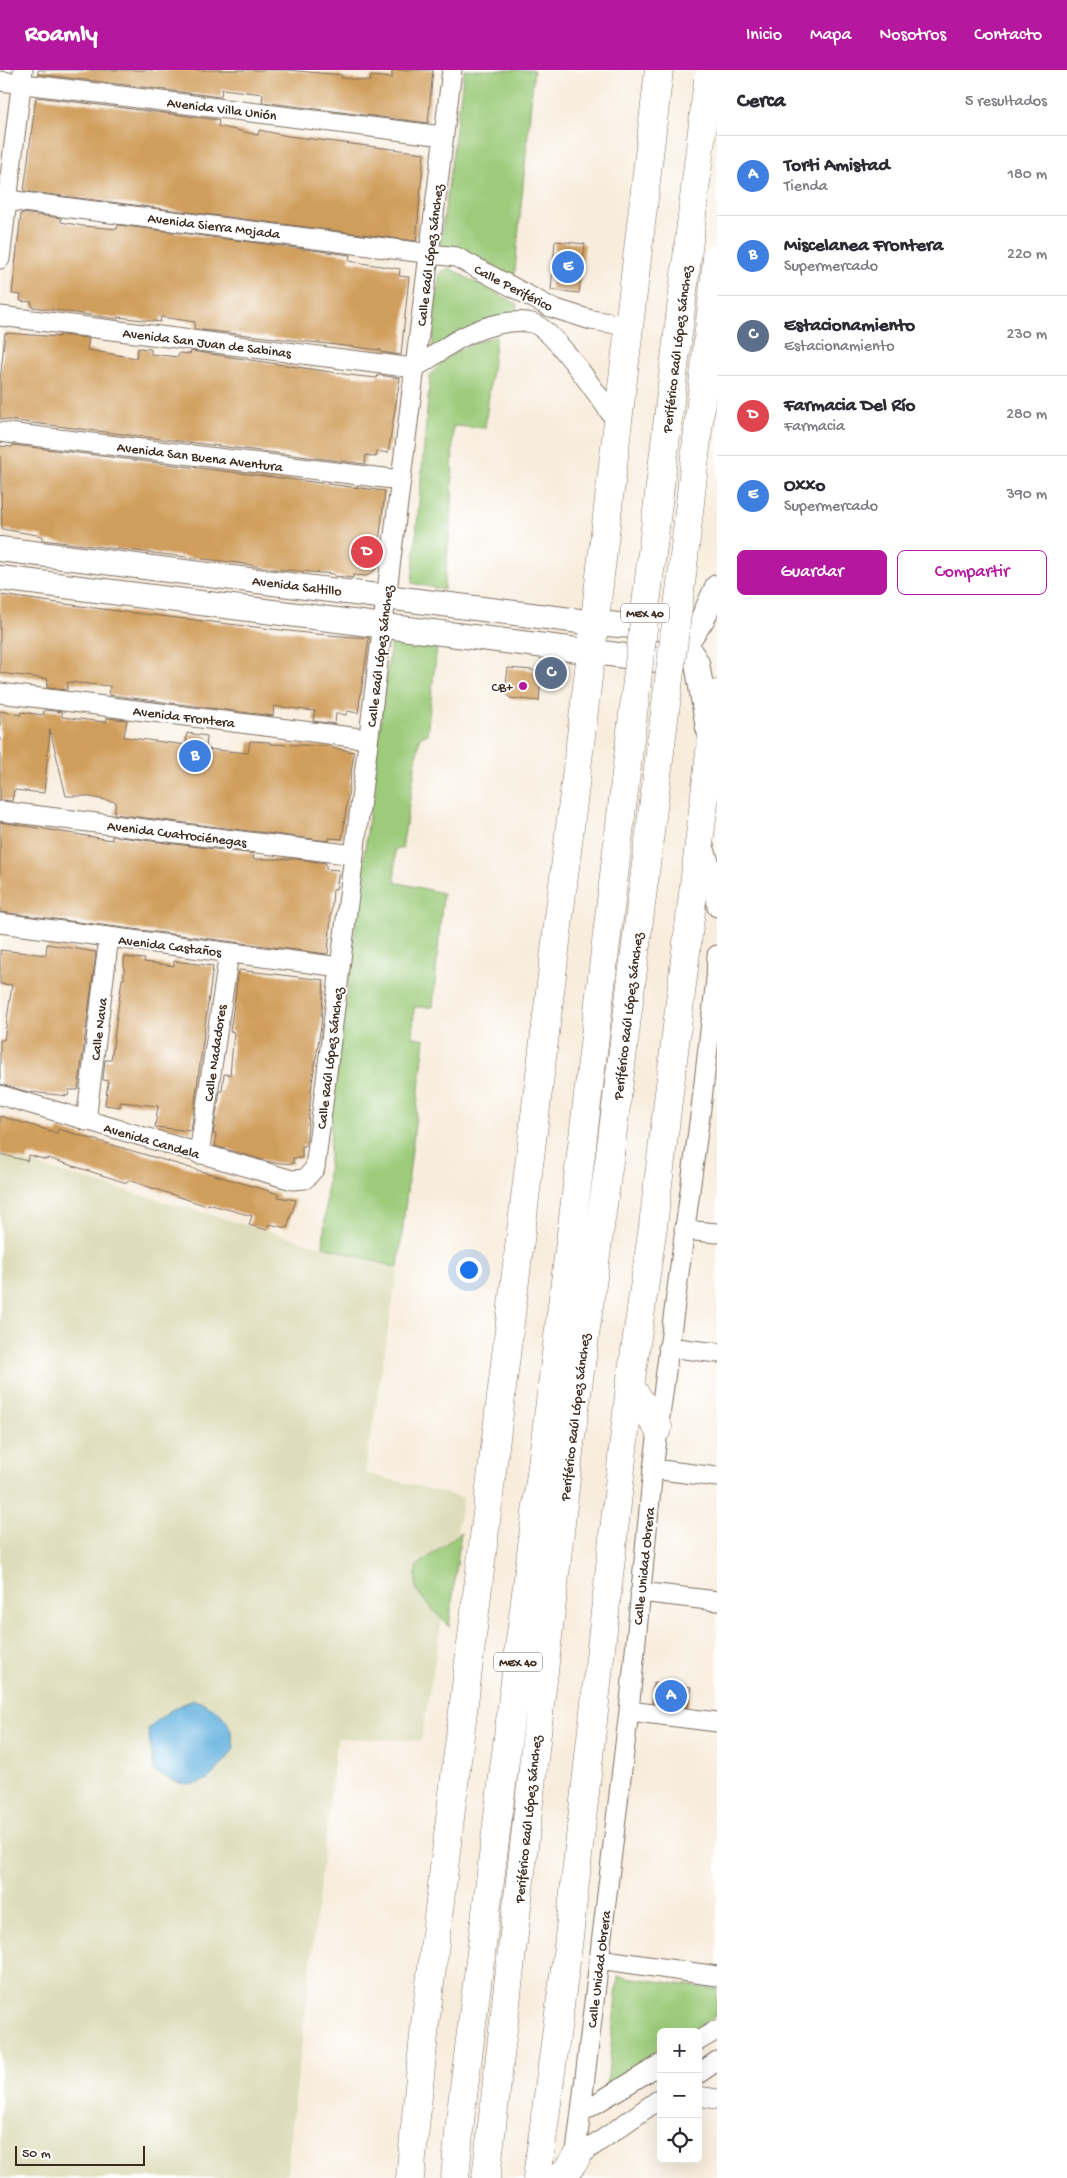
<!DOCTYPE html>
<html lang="es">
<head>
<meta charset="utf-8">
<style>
	:root { --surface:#fff; --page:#f2f2f3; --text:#2b2b33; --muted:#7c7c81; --line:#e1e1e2; --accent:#b5179e }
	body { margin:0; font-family:"Gochi Hand",sans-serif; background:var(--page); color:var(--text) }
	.controls { position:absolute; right:15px; bottom:15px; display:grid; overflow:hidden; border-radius:8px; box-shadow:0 5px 20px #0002 }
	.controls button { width:45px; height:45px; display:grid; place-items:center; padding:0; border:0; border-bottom:1px solid var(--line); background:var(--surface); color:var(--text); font:25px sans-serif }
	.scale { position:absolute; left:15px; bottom:12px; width:130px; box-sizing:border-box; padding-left:5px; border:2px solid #3b2a1e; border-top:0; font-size:14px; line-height:18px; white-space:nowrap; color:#3b2a1e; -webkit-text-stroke:4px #fff; paint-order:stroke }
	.you { position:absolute; left:468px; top:1199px; width:18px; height:18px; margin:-12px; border:4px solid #fff; border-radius:50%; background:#1a73e8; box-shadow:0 0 0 8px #1a73e833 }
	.badge { display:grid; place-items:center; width:32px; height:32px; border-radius:50%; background:var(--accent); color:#fff; font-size:16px; font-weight:700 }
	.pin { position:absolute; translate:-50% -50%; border:2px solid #fff; box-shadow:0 1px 5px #0006 }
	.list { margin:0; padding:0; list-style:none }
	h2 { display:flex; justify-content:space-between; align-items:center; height:65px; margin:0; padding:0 20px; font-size:21px }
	h2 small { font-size:16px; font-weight:400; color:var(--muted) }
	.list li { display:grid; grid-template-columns:32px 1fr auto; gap:15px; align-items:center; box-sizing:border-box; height:80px; padding:0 20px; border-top:1px solid var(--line) }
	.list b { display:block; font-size:19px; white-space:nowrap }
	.list p { margin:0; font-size:16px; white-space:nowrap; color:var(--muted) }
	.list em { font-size:16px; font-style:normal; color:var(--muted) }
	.actions { display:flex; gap:10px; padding:15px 20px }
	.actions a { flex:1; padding:11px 0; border:1px solid var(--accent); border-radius:8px; text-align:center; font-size:18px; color:var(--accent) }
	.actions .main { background:var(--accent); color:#fff }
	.icon { flex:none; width:28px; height:28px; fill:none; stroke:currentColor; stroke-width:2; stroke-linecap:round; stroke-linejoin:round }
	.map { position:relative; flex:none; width:717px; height:2108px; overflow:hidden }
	header { display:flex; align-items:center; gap:30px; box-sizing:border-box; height:70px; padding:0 25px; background:var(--accent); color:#fff }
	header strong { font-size:24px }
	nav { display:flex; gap:28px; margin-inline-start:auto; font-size:18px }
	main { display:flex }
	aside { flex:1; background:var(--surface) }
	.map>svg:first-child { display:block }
	.built { fill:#deddbb }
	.green { fill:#9ccb7a; stroke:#6c7a4c }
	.water { fill:#65b3df; stroke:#506e7e }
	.building { fill:#d09e5c }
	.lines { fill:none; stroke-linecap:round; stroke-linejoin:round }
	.minor-casing { stroke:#7d6e61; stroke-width:21 }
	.tertiary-casing { stroke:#7d6e61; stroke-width:26 }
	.secondary-casing { stroke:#7d6e61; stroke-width:29 }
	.motorway-casing { stroke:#7d6e61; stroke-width:29 }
	.minor { stroke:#fff; stroke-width:19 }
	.tertiary { stroke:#fff; stroke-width:24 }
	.secondary { stroke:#fff; stroke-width:28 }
	.motorway { stroke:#fff; stroke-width:28 }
	.motorway-bridge-casing { stroke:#7d6e61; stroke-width:29; stroke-linecap:butt }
	.motorway-bridge { stroke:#fff; stroke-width:28 }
	.poi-dot { fill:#b5179e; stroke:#fff; stroke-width:2 }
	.labels { text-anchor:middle; stroke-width:4; stroke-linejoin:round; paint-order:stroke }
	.shield { fill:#fff; stroke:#766a62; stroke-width:1 }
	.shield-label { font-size:12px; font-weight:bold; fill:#3b2a1e }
	.street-label { font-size:14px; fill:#3b2a1e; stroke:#fff }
	.poi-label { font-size:14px; fill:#3b2a1e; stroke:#fff; text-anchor:end }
</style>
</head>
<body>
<header>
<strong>Roamly</strong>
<nav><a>Inicio</a><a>Mapa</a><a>Nosotros</a><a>Contacto</a></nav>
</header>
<main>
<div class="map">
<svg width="717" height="2108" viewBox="0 0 717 2108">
	<rect width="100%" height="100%" fill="#fff"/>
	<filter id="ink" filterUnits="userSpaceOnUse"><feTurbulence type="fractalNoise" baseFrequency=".02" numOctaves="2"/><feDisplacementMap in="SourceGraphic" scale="10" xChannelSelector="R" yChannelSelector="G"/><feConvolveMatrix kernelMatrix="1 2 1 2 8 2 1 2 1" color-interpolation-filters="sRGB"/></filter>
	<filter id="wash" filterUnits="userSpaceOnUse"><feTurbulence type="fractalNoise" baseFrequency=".0096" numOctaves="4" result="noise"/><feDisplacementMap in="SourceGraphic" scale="20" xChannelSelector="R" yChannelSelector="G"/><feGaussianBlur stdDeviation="1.12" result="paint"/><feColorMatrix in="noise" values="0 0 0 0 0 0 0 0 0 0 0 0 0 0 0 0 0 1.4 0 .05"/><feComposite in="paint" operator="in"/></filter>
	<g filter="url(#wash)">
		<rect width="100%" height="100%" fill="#f8eddd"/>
		<!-- built -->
		<path class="built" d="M0,1085L398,1198L365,1403L463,1428L421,1671L337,1668L286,2108H0Z"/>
		<!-- green -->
		<path class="green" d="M464,0H534L514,211L440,175Z
			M449,198L517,234L516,243L432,279L439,203Z
			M496,266L485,358L453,356L452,435L444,520L412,513L430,306C447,282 469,274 496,266Z
			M398,563L438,568L427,665L420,666L402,779H395V812L443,823L433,937H414L413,967L425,969L398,1198L323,1176L332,1043L391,570Z
			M461,1462L449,1557L416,1521V1497Z
			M618,1906L717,1919V1945L690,1962H661V1981L607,2015Z"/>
		<!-- water -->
		<path class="water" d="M194,1630C221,1638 232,1651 234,1679C207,1716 195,1725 154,1701L148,1660C162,1644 174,1637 194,1630Z"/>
		<g id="blocks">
			<!-- building -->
			<path class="building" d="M38,0H287L342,5L341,8L370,11L371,6L392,8V0H433L428,53L262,32L263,24L222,19L221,27L38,4Z
				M36,27L219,50L218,56L258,65L259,60L288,66L424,83L416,171L24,121Z
				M21,143L61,148V152L83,156L117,159L118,155L350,185L349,191L400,199L399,206L409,207L401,285L381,282V280L194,259L195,252L161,247L160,252L118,247V249L32,237V232L20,231L21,225L12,224Z
				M555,171L585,174L579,223L551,220Z
				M5,263L59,267V265L89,268L87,280L136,288L138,278L151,279V284L178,287L179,283L190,284L191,281L357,306L377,308L378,305L400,308L388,383L377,381L376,387L366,385L365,394L0,349V311Z
				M13,375L385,421L376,499L367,506L353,505V508L334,506V504L273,499L238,493L42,470L43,466L2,459L0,376L12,377Z
				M0,525L117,541L315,564L369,568L358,643L347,641L346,645L336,643L335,654L313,651L315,641L274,636L273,646L109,625L110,616L68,612L67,620L47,618L48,609L0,603Z
				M508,598L533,600L541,609L539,631L510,628L505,622Z
				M44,640L62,642V647L104,652H106L107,648L127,650L124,667L186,675L187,663L207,666L206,679L248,683L250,671L270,672V674L331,676L333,678L354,682L342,769L329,768V771L114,744L116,732L85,726H66L50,659L44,723L14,720L12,731L0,730V641L21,645V642L43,645Z
				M0,752L112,770V766L254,784L253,789H296L326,793V799L339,800L336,819L333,820L328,884L0,842Z
				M47,874L96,882L78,1020H69L68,1026L29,1022L0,1014V970H4L12,915L0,914V880L46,885Z
				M124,887L145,889L144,892L174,896V891L213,896L191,1061L155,1057L158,1036L120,1032V1037L105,1035L108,1011L103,1010L105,990H111L122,909H124Z
				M239,900L324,910L321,956L312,1013L306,1076H302V1088H293V1094L270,1092L215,1076L216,1064H213L220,1021H222L224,1004L230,1005L234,962L230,961Z
				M0,1046L57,1063L58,1059L279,1124L278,1127L296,1130L287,1158L269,1154L267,1160L249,1155L252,1146L208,1134L207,1136L128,1110L127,1113L48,1088L47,1090L29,1085L27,1091L0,1084Z
				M654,1612L691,1617L688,1637L652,1633Z"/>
		</g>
	</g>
	<g filter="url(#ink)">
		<use href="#blocks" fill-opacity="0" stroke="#7d6e61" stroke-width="1"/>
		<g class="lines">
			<!-- minor casing -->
			<g class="minor-casing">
				<path id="minor" d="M0,11L443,66
					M0,129L456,187L550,237L591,250L629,256
					M0,189L23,0
					M0,246L414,298C433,288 449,272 469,264C486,256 514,248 532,253C555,259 603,333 618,354
					M0,362L401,410
					M0,623L368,669
					M0,741L354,785
					M702,770L712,801L717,837
					M0,853L340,897
					M0,1025L292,1110L305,1109L315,1098L452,0
					M86,1051L109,867
					M199,1084L229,883
					M684,1160L717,1163
					M668,1277L717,1283
					M653,1399L717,1407
					M640,1522L717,1531
					M629,1641L717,1652
					M599,1889L717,1906
					M698,1971L717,1960
					M698,2004L717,1991
					M698,2026L717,2029
					M582,2042L661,1994
					M576,2088L661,2028
					M574,2099L629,1641L653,1399L701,1038L716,909L717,885"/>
			</g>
			<!-- tertiary casing -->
			<g class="tertiary-casing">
				<path id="tertiary" d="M0,479L595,553L668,559L685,574L697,593L708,658
					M0,508L666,591L680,582L703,548L717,517"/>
			</g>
			<!-- secondary casing -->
			<g class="secondary-casing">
				<path id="secondary" d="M630,1316L658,1358
					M410,2108L425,1955L591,583L659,0
					M537,2108L568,1876L630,1316L653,1156L717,624
					M561,2108L576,2088"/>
			</g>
			<!-- motorway casing -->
			<g class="motorway-casing">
				<path id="motorway" d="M455,2108L461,2042L582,1076
					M486,2108L570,1374L610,1084"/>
			</g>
			<!-- minor -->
			<use href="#minor" class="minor"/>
			<!-- tertiary -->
			<use href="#tertiary" class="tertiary"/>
			<!-- secondary -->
			<use href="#secondary" class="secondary"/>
			<!-- motorway -->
			<use href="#motorway" class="motorway"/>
			<!-- motorway-bridge casing -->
			<g class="motorway-bridge-casing">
				<path id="motorway-bridge" d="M582,1076L708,10
					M610,1084L682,505L717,188"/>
			</g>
			<!-- motorway-bridge -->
			<use href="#motorway-bridge" class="motorway-bridge"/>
		</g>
	</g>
	<!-- markers -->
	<circle class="poi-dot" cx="523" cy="616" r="5"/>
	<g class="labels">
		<!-- shield labels -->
		<g class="shield">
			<rect x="621" y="533.5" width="48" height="19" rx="4"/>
			<rect x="494" y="1582.5" width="48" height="19" rx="4"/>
		</g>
		<g class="shield-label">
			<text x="645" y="547">MEX 40</text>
			<text x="518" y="1596">MEX 40</text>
		</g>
		<!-- street labels -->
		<g class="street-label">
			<text transform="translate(222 38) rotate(7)" y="5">Avenida Villa Unión</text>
			<text transform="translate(214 155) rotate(7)" y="5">Avenida Sierra Mojada</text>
			<text transform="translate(429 185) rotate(-83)" y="5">Calle Raúl López Sánchez</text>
			<text transform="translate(514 217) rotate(27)" y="5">Calle Periférico</text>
			<text transform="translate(207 272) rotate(7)" y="5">Avenida San Juan de Sabinas</text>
			<text transform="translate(676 279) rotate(-83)" y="5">Periférico Raúl López Sánchez</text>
			<text transform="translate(200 386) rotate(7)" y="5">Avenida San Buena Aventura</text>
			<text transform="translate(297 515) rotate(7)" y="5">Avenida Saltillo</text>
			<text transform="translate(379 586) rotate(-83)" y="5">Calle Raúl López Sánchez</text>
			<text transform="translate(184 646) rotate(7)" y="5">Avenida Frontera</text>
			<text transform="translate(177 763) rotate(7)" y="5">Avenida Cuatrociénegas</text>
			<text transform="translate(170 875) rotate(7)" y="5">Avenida Castaños</text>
			<text transform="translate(627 946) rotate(-83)" y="5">Periférico Raúl López Sánchez</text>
			<text transform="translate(98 959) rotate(-83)" y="5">Calle Nava</text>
			<text transform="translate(214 983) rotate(-82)" y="5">Calle Nadadores</text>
			<text transform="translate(329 988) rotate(-83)" y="5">Calle Raúl López Sánchez</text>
			<text transform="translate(152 1070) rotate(16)" y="5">Avenida Candela</text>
			<text transform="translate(574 1347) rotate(-83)" y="5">Periférico Raúl López Sánchez</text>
			<text transform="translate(643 1496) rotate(-84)" y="5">Calle Unidad Obrera</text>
			<text transform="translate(527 1749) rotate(-84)" y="5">Periférico Raúl López Sánchez</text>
			<text transform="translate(598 1899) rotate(-83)" y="5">Calle Unidad Obrera</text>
		</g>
		<!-- poi labels -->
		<g class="poi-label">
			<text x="513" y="621">CB+</text>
		</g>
	</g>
</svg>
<div class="controls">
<button>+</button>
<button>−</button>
<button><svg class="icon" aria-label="locate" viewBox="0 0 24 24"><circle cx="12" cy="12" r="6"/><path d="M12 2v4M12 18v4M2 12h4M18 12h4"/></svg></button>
</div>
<div class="scale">50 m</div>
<div class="you"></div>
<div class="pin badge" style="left:671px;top:1626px;background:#3f7fe0">A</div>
<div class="pin badge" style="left:195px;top:686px;background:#3f7fe0">B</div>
<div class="pin badge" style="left:551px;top:603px;background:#5c6f8a">C</div>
<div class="pin badge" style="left:367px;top:482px;background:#e0444e">D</div>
<div class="pin badge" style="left:568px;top:197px;background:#3f7fe0">E</div>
</div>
<aside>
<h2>Cerca<small>5 resultados</small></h2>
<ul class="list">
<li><span class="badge" style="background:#3f7fe0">A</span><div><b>Torti Amistad</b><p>Tienda</p></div><em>180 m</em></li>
<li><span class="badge" style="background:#3f7fe0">B</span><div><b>Miscelanea Frontera</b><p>Supermercado</p></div><em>220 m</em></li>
<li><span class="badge" style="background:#5c6f8a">C</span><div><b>Estacionamiento</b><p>Estacionamiento</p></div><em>230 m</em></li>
<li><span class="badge" style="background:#e0444e">D</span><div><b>Farmacia Del Río</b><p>Farmacia</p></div><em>280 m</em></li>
<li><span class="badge" style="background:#3f7fe0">E</span><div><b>Oxxo</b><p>Supermercado</p></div><em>390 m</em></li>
</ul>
<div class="actions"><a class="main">Guardar</a><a>Compartir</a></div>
</aside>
</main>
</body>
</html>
